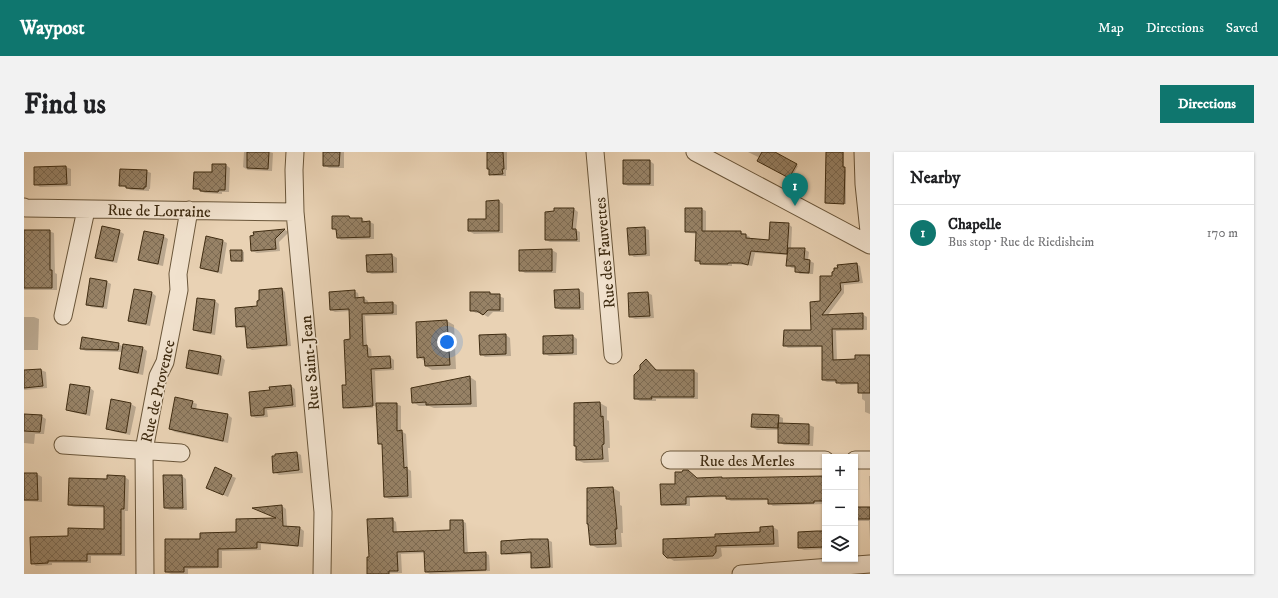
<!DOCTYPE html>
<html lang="en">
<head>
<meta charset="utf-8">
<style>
	:root { --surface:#fff; --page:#f2f2f2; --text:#202124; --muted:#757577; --line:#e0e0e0; --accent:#0f766e }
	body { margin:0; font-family:"IM FELL DW Pica",serif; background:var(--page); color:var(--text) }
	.controls { position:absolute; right:12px; bottom:12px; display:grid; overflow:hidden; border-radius:0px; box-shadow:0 1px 3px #0004 }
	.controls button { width:36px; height:36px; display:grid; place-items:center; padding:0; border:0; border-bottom:1px solid var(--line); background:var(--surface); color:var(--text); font:20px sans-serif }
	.you { position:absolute; left:423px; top:190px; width:14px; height:14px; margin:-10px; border:3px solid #fff; border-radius:50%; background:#1a73e8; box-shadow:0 0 0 6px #1a73e833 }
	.badge { display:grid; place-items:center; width:26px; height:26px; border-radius:50%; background:var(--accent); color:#fff; font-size:13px; font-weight:700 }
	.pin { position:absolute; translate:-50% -33px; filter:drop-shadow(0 1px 2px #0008) }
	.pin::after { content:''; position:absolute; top:21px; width:14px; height:12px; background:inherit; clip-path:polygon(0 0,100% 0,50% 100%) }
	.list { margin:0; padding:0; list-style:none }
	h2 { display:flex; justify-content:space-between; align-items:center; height:52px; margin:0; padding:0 16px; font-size:17px }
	h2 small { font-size:13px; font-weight:400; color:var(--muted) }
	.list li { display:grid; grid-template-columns:26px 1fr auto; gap:12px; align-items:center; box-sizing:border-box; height:56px; padding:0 16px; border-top:1px solid var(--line) }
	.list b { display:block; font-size:15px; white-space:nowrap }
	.list p { margin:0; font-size:13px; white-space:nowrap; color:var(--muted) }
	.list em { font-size:13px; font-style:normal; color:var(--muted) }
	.icon { flex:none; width:22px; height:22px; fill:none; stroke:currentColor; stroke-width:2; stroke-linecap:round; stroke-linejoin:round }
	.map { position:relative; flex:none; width:846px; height:422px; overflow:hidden; border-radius:0px }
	header { display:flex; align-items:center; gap:24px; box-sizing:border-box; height:56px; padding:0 20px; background:var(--accent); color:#fff }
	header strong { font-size:19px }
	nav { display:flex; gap:22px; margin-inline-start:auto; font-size:14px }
	.intro { display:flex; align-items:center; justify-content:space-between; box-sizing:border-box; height:96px; padding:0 24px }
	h1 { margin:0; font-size:28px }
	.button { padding:10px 18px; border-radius:0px; background:var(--accent); color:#fff; font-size:14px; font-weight:700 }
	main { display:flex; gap:24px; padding:0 24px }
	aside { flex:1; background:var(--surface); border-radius:0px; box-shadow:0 1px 3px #0004 }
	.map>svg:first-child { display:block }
	.shadow { fill:#0003 }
	.building { fill:url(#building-cross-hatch); stroke:#3f2c12 }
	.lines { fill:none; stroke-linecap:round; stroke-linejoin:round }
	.minor-casing { stroke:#6a563a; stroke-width:19 }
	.minor { stroke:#f1e2ce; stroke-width:17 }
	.labels { text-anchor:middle; stroke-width:3.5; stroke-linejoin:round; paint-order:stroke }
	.street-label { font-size:16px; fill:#3f2c12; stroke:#f1e2ce }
</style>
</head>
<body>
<header>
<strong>Waypost</strong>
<nav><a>Map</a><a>Directions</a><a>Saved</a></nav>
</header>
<div class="intro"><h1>Find us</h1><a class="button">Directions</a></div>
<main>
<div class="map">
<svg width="846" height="422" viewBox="0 0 846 422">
	<defs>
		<pattern id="building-cross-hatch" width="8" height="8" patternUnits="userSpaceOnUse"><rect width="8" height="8" fill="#978266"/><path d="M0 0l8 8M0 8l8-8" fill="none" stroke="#7d6b53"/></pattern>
	</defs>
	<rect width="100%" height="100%" fill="#e9d2b4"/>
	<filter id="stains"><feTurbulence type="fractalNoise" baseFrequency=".005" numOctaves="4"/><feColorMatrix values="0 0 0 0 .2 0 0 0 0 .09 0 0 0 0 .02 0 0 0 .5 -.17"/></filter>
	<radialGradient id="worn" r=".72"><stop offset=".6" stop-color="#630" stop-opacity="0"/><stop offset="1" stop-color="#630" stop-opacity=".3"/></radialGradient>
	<!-- shadow -->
	<path class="shadow" d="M220,0H246L249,1L248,19L224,18L219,15Z
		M300,0H320V16H305L300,13Z
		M464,0H483V18H482V24H470L466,22V18L464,17Z
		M724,0H749L774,14L767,27L735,9L736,6Z
		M803,0H820V16L822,18V52L802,51Z
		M600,9H626L630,12V34H604L600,32Z
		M189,13H202L206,16L205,40H198V42L181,41L170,36L189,21Z
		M42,15L47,17V34L16,35L11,32Z
		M122,19L127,21L126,37H125V39L107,38L96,33Z
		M475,49L479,52V81L450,82L445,79L463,68Z
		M531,57H550L554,60L552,78L556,80V90H526L522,88Z
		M662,57H678L682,59V80H717L726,85V88L746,89L764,72L768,75L767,97H780L785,100L784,108L790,111L789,122H776L772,119V116H768L763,113L764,103L731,101L728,114L722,113L708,112V114L681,113L676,111L672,108L673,82L666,81L662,79Z
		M325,65L329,67H338L341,69V70H346L350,72V87L317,88L314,85L313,79L309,77Z
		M620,76L625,78L626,104L610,105L606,102Z
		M261,78L265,80L255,90L256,99L233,101L228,99L231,81Z
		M0,79H25L30,81L31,121L33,122V138H0Z
		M95,79L100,82L93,111L77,108L72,105Z
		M139,84L144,87L139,114L120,110L116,107Z
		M199,89L203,91L198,122L182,118L177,116Z
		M528,98L533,101L532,121H501L496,118V99Z
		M218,99L220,100V110L208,109Z
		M368,103L373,106V121L348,122L343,120V104Z
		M832,112L836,114L839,131L820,133V141L803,164L838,162L843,165V178L812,179L813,209L832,208L846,204V262L841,260V249L838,247V242L835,240V232L817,233L813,230H803L799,228V195L764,196L760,193L788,179L797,150L809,125Z
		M83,130L87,132L83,157L67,155L63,152Z
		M258,137L261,140L267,194L228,198L224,196L222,176H217L213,174L234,155Z
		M111,138L128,141L132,144L126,174L110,171L105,168Z
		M555,138L560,141V158H537L532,156L531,139Z
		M330,139L334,141L335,147L340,146L344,149V152L369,151L373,153V163L341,164L343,194L347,197L348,206L366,205L370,208V218L351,219L352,252H372L377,254V279L382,282L384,317L387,319L388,346L365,347L361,345L359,293L355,291L354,256L345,251L344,253L350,256L324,257L320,255L327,188L326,159L311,160L307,158Z
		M466,141L480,146V160H469L464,165L457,161H452L447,158Z
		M624,141L628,143L630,166L611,167L606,165Z
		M191,149L195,152L191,183L174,180L170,178Z
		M0,165H10L15,167L14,198H0Z
		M423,169L430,173L432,217L408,218L402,214L401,209L394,205L393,171Z
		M482,183L486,186L487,204L461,205L457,202Z
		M549,184L553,187V203L525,204L520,201Z
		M94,192L100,195V193L119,196L123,199L119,223L100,219L96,216L99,200L62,199L57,197Z
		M197,205L201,208L198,224L167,218L163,216Z
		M622,208L634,219H670L674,221V247H632V249H616L611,246L617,218Z
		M17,218L22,220L23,236L0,238V219Z
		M446,225L452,229L453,255L410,256L405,254H395L389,250Z
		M267,234L271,237L272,255L243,258L244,265L232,266L228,264L247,239Z
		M66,236L70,239L66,264L48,260L43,258Z
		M88,248L107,252L112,255L106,283L88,279L83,276Z
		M168,250L173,252L172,258L204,263L208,266L204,291L151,280L146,277Z
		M576,251L583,255V268L585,269L586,296H584L585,310L560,311L553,308Z
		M0,263L17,264L22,267L20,282H11L10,292L0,291Z
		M754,264L759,266V272L785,273L790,275L789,294L760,293L755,290V278H733L728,275Z
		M273,301L277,303L279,321L255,323L250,320L252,305Z
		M192,317L212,326L204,345L188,338Z
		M664,319L674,327L801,325V352L749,354L745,351V348L707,349L703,347V345L666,346V354H642L638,352L652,333L658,321Z
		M0,322H13L18,325V350L0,349Z
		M158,324L162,327L163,358H146L141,356Z
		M845,324H846V388L845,369H831V356H846Z
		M101,325L105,328L104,359H101V404H67V411H28V413L12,414L8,411L45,385L81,378V356L50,355L45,353L84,328Z
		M589,336L596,340V353L598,354L599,381H597L598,395L573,396L566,392Z
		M258,354L262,357L263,375L276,376L280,379L279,395L237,392V398L198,399V416L164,417V422H147L142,420L177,388L213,381L255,367Z
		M368,367L372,370L373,381L427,379L438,369L442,371L444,402L461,401L465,403L466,419L406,422L402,420L401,401L377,402L378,421L344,422L346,406Z
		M749,375L754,378L755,395L697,396L698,404L694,407L650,409L644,405L692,386L737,381Z
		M799,380L801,381V397L780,398L775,396Z
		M524,388L528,390L529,416L512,417L508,415V402L482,403L478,401V390Z"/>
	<!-- building -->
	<path class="building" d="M223,0H245L244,17L223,16Z
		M299,0H316L315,14H299Z
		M463,0H479L480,17H478L479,22L465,23V17H463Z
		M738,0H751L773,12L765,26L733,9Z
		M802,0H819V15H821L820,52L801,51Z
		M599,8H626V32H599Z
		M188,12H202L201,38H195L194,40L176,39V37H169L170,20H188Z
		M42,14L43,32L10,33V15Z
		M96,17L123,18L122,35H120V37L102,36V34H95Z
		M475,48V79H444V67H462V49Z
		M530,56H550L548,77H552L553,88H521V60L530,59Z
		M661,56H678V79H717V82H722V86L745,88L746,70L765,71L763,102L727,99L724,113L717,111H704V112H676V109H671L672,80H661Z
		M308,64H325L326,66H338V70L346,69V85L313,86L312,77H308Z
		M78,74L96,78L89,109L71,106Z
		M621,75L622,102L605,103L603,76Z
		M261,77L251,87L252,97L227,99L226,84L230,83L229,80Z
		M0,78H26V118H28V136H0Z
		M120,79L140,83L134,112L114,108Z
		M182,84L199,88L194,120L176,116Z
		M764,96H781L780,107L786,108L785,121L771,120V114H762Z
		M528,97V119H495V98Z
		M206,98H218V109H207Z
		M368,102L369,120H343L342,103Z
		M833,111L835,129L816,131L817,138L798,163L839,161V177H808L809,208L831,207V203H846V241H834V231H812V228H798V194H759L760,178H787L786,150L796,149V124H808V120L810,119V116H814L813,113Z
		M66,126L83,129L79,155L62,153Z
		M258,136L263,193L223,196L221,174L212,175L211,156L233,154V149L235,148V138Z
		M110,137L128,140L122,172L104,169Z
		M555,137L556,156H531L530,138Z
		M331,138V146L340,145V151L369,150V161L338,162L339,194L343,193L344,205L366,204L367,216L347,217L349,254L319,256L318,233H322L320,188L326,187L325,157L306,158L305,140Z
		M446,140H466V142H476V158H464L459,163L453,159H446Z
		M624,140L626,164L605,165L604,141Z
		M173,146L191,148L187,181L169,178Z
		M423,168L426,213L401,214L400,205L393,206L392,170Z
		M482,182V202L456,203L455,183Z
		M549,183V201L519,202V184Z
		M58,185L95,191L94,198L56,197Z
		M99,192L119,195L114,221L95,217Z
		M165,198L197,204L194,222L162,216Z
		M622,207L632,218H670V245H627L628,247H610V223L616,217V213Z
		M17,217L19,234L0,236V218Z
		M446,224L447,252L402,253V250L388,251L387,236Z
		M46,232L66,235L62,262L42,258Z
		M267,233L269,253L240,256V263L227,264L225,240L246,238L245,235Z
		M151,245L169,249L167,256L204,262L199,289L145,277Z
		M87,247L107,251L102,281L82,277Z
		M576,250L577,265L579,264L580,284V292L578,293L579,307L552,308V294H550V251Z
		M352,251H373V279L378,278L380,316L383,315L384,344L360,345L358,292H354Z
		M0,262L18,263L16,280L0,279Z
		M728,262L755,263L754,276L727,275Z
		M754,271L785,272V292L754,291Z
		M273,300L275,318L249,321L248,304H251V302Z
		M191,315L208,323L199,343L182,336Z
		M659,318H664L673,326L698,325V326L801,324V349H790V351L744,352V347H702V344H687L662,345V352L637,353L636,332H651V320H658Z
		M0,321H13L14,348H0Z
		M83,323L101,324L100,357H97V402H63V409H24V411L7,412L6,385L44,384V376L80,377V354L44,353L45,326L83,327Z
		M139,323H158L159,356H140Z
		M589,335L592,363L593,377H591L592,392L566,393L564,372H563V336Z
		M258,353L259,374L276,375L274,394L233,390V396L194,397V415H160V420H141V387H176V381L212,380V367L252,366L228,356Z
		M831,355H846V367H831Z
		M369,366V380L426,378V368H439L440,401L462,400V418L401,420L400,399L373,400L374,419H365V422H343V405H345L343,367Z
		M749,374L750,392L692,394V400L689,404L643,406L639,402V387L691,385V382L736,380V375Z
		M793,379H799L800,395L774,396V380Z
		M506,387H524L526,415L507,416V400L477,402V389Z"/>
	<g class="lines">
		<!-- minor casing -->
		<g class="minor-casing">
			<path id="minor" d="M271,0L270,18L271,60L299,360L298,422
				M571,0L589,203
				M671,0L846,93
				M839,0L840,32L846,89
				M0,55L2,56L271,60
				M39,164L62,58
				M39,293L157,301
				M646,308H801
				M831,308H846
				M121,422L120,298L134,224L141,210L155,138L154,122L165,58
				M717,422L846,412"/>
		</g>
		<!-- minor -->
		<use href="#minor" class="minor"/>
	</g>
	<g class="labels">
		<!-- street labels -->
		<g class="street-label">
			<text transform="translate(135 58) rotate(1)" y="6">Rue de Lorraine</text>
			<text transform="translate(580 101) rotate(-95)" y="6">Rue des Fauvettes</text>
			<text transform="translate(285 211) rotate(-95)" y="6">Rue Saint-Jean</text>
			<text transform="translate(133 239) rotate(-77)" y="6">Rue de Provence</text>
			<text x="723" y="314">Rue des Merles</text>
		</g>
	</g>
	<rect width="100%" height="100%" filter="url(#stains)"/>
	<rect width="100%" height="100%" fill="url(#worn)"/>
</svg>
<div class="controls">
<button>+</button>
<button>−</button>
<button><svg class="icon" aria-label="layers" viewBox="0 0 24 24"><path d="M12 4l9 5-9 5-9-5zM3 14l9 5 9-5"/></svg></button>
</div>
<div class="you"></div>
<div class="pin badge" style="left:771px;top:54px">1</div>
</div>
<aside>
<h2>Nearby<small></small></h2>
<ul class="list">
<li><span class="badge">1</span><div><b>Chapelle</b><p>Bus stop · Rue de Riedisheim</p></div><em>170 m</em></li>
</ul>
</aside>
</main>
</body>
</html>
